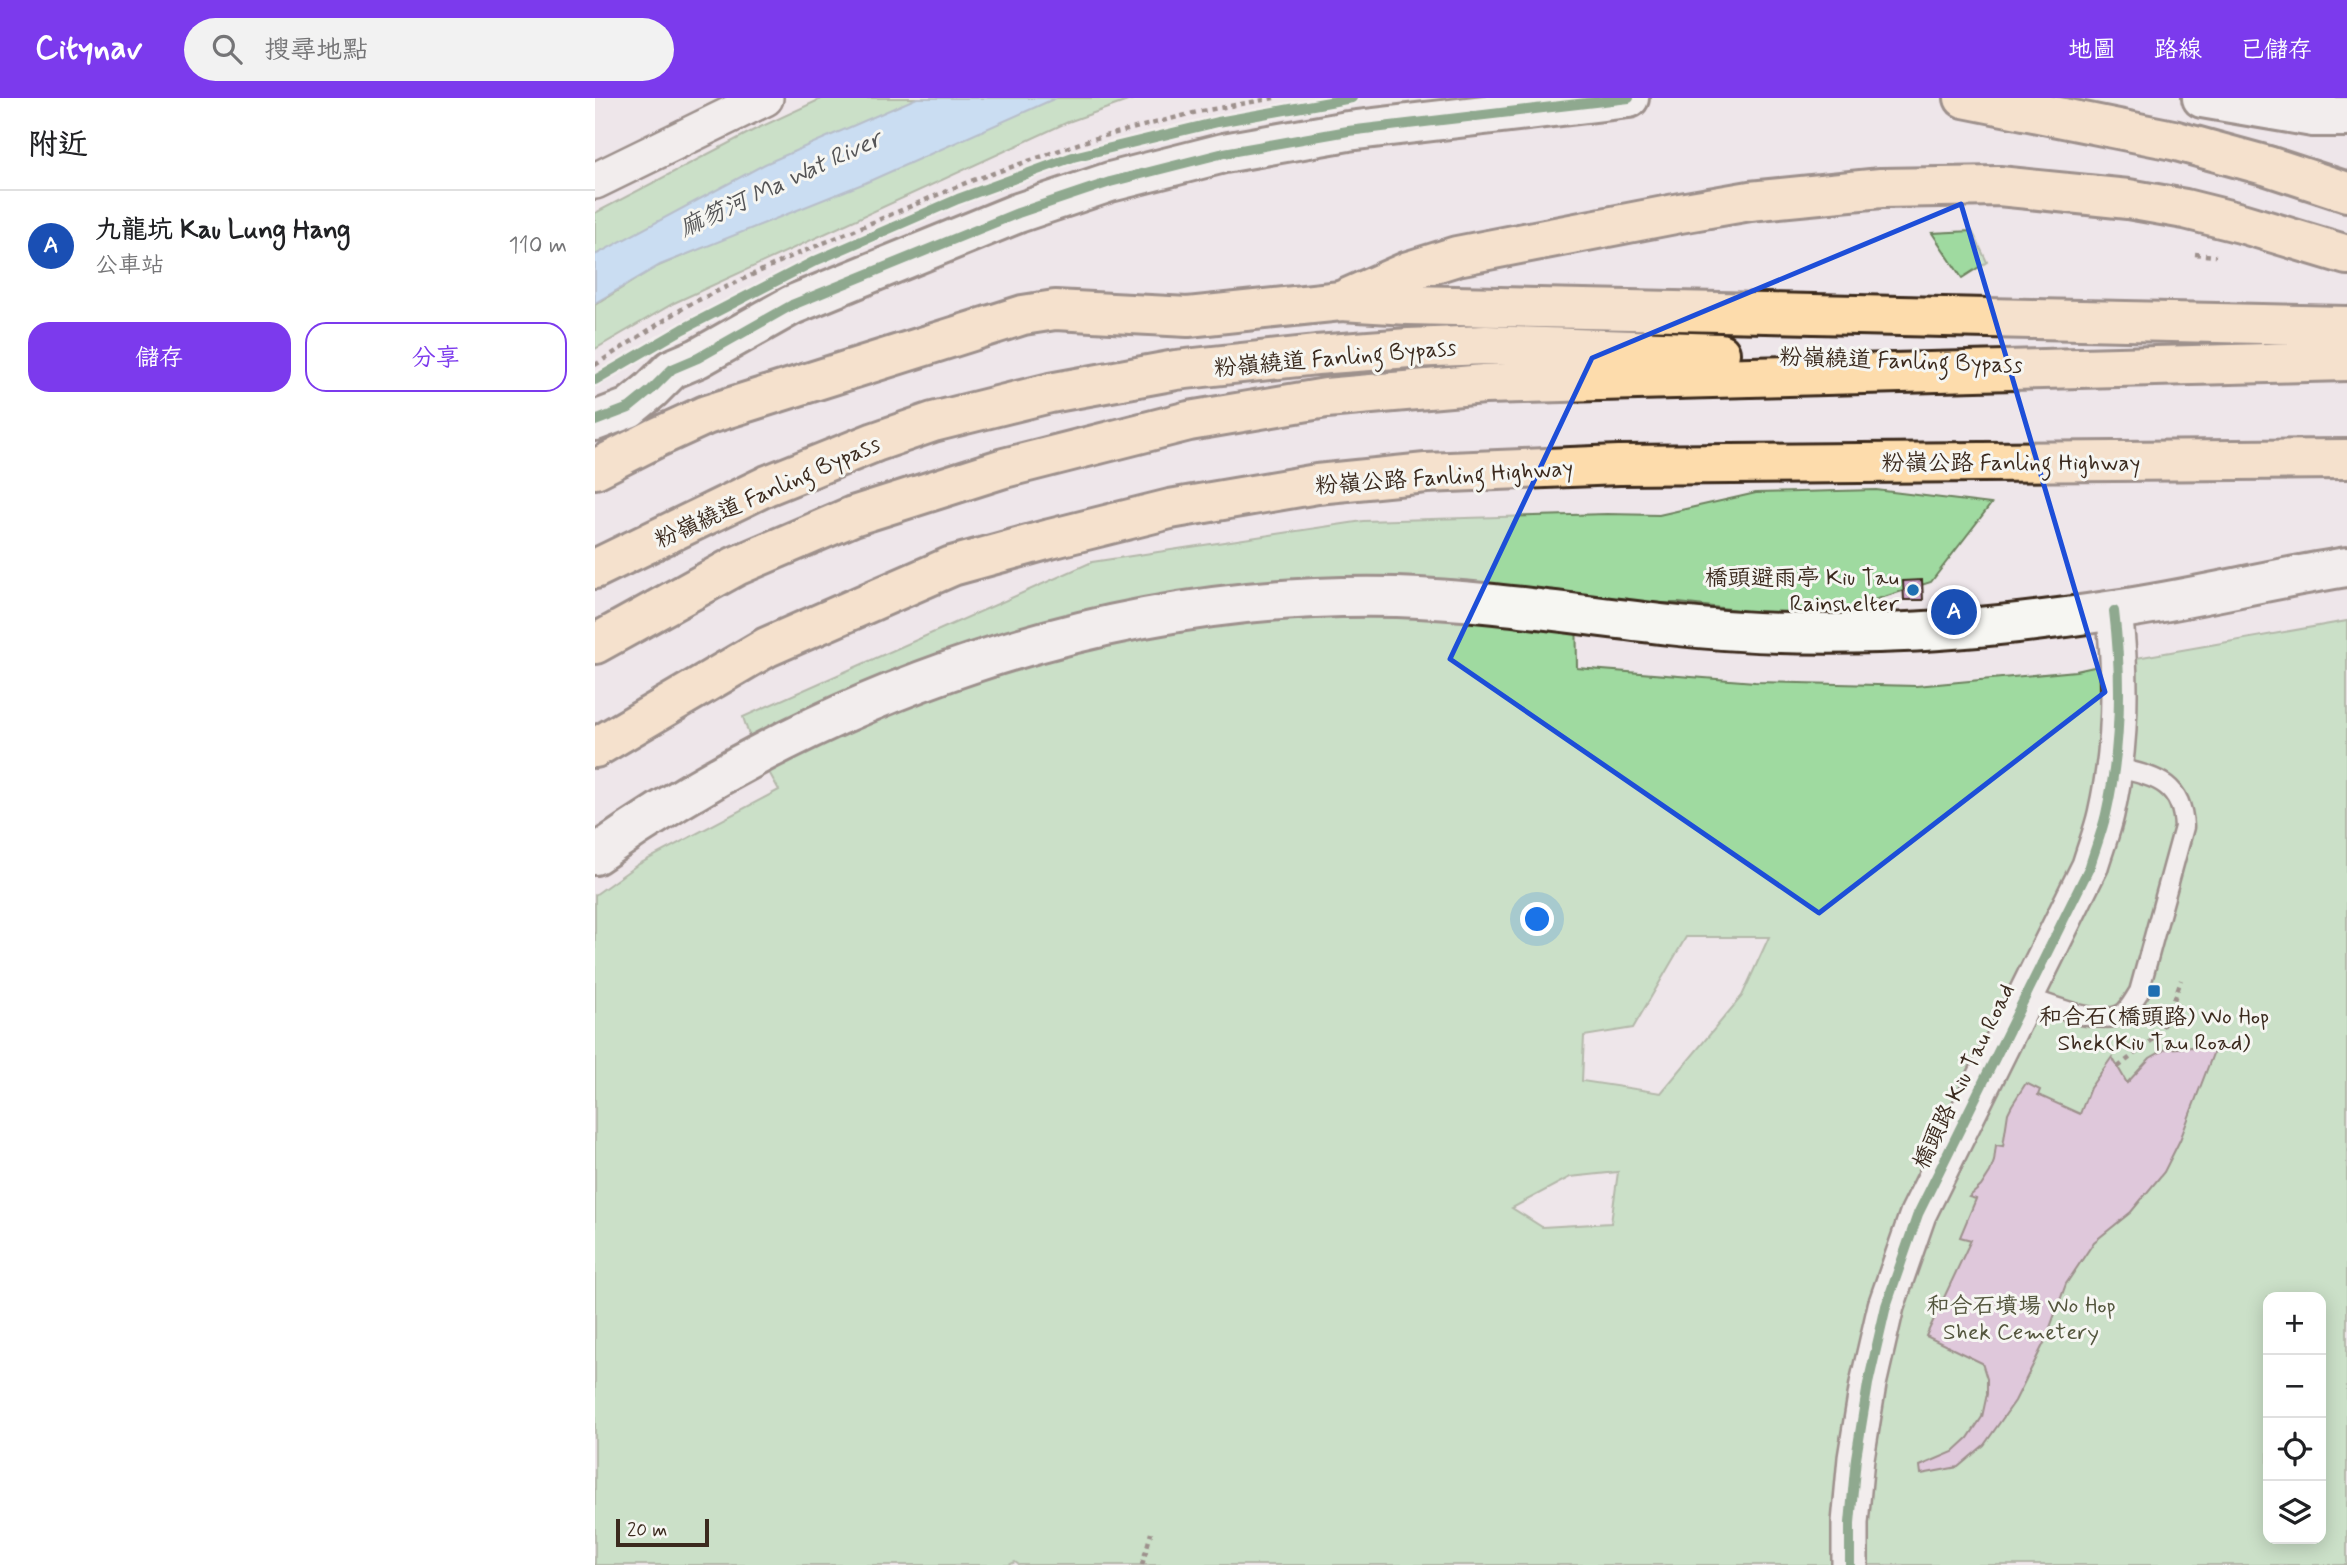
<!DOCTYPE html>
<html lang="zh-TW">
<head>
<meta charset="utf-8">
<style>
	:root { --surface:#fff; --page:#f2f2f2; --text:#202124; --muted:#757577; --line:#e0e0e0; --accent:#7c3aed }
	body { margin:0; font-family:Mynerve,"LXGW WenKai TC",sans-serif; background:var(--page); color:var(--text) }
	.controls { position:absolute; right:21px; bottom:21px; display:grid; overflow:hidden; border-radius:14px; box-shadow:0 4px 18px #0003 }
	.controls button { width:63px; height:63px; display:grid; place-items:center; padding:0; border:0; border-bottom:2px solid var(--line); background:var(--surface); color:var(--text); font:35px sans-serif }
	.scale { position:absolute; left:21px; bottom:18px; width:93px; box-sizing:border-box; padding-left:7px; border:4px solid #3b2a1e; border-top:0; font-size:19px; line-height:24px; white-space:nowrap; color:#3b2a1e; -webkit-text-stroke:5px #f6f6f2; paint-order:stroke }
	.you { position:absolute; left:943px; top:822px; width:24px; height:24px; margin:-18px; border:5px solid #fff; border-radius:50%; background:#1a73e8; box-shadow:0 0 0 10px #1a73e833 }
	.badge { display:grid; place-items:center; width:46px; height:46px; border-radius:50%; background:var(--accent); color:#fff; font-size:23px; font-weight:700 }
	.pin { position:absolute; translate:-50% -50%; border:4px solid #fff; box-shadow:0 2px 7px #0006 }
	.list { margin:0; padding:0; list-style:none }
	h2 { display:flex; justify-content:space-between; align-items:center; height:91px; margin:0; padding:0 28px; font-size:30px }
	h2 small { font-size:23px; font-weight:400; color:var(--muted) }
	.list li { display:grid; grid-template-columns:46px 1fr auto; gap:21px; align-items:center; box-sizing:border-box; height:112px; padding:0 28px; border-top:2px solid var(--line) }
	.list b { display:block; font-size:26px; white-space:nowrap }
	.list p { margin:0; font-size:23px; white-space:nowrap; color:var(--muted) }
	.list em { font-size:23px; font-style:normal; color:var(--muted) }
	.actions { display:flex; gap:14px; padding:21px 28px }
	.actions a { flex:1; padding:16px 0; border:2px solid var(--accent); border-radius:21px; text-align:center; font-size:24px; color:var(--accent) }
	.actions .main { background:var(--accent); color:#fff }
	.icon { flex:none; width:38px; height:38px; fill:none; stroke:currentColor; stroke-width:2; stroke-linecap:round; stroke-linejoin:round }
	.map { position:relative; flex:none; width:1752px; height:1467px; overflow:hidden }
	header { display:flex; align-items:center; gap:42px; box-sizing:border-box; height:98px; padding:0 35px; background:var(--accent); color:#fff }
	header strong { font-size:33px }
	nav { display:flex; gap:38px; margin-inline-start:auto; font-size:24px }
	.search { width:490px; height:63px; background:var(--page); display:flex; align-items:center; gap:18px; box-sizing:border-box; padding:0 24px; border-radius:38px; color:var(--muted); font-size:26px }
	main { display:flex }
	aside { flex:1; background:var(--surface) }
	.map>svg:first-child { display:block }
	.green { fill:#9fdaa0; stroke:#6d825f; stroke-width:2; fill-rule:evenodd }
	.water { fill:#9dd3fc; stroke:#768fa3; stroke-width:2 }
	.building { fill:#cda4ca; stroke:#3b2a1e; stroke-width:2 }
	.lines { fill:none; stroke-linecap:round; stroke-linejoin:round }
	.service-casing { stroke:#3b2a1e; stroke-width:23 }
	.minor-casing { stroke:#3b2a1e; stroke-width:40 }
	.tertiary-casing { stroke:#3b2a1e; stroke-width:44 }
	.secondary-casing { stroke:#3b2a1e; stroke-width:44 }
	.trunk-casing { stroke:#3b2a1e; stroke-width:44 }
	.motorway-casing { stroke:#3b2a1e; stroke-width:44 }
	.path { stroke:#3b2a1e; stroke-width:4.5; stroke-dasharray:5 5; stroke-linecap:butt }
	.service { stroke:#f6f6f2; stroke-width:18 }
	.minor { stroke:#f6f6f2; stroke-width:35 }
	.tertiary { stroke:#f6f6f2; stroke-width:38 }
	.secondary { stroke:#f6f6f2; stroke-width:38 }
	.trunk { stroke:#fddcac; stroke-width:38 }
	.motorway { stroke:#fddcac; stroke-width:38 }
	.cycleway-casing { stroke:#f6f6f2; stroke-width:15 }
	.cycleway { stroke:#1b5e20; stroke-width:10 }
	.marked { fill:none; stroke:#1d4ed8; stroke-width:5; stroke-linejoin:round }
	.poi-dot { fill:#1f6fb2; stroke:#f6f6f2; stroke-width:2.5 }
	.labels { text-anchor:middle; stroke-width:6; stroke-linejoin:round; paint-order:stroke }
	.street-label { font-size:23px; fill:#3b2a1e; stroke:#f6f6f2 }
	.poi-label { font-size:23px; fill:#3b2a1e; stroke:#f6f6f2; text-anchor:end }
	.park-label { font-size:23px; fill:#54563e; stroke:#f6f6f2 }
	.water-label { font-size:24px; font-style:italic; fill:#545456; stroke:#f6f6f2 }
</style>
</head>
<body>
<header>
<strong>Citynav</strong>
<div class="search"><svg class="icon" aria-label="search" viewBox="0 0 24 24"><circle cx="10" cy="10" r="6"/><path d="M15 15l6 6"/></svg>搜尋地點</div>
<nav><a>地圖</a><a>路線</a><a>已儲存</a></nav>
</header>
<main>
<aside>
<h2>附近<small></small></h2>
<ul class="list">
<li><span class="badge" style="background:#1a4fb4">A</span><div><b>九龍坑 Kau Lung Hang</b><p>公車站</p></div><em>110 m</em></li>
</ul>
<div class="actions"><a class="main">儲存</a><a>分享</a></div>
</aside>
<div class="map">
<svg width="1752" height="1467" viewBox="0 0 1752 1467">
	<rect width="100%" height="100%" fill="#eee6ea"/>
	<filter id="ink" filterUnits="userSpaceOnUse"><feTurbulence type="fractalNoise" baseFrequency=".0143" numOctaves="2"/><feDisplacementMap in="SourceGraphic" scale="14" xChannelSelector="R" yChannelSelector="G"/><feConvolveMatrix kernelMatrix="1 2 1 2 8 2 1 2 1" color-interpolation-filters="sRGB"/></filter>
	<g filter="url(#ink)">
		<!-- green -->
		<path class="green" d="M228,0H341L0,157V115L159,32Z
			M460,0H541L473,24L79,205L0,251V207L59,170Z
			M1377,133L1392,164L1367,180L1337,135Z
			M1281,392L1396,406L1336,484L1220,521L1084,505H981L982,570L1160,584L1321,588L1481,573L1530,562L1752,523V1467H424L420,1464L414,1467H0V797L42,767L184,692L155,640L148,619L497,464L768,423L1012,416L1064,417L1161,395ZM1091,839H1174L1147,898L1066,995L987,983L989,938L1038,930ZM1023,1074L1016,1125L947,1129L917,1110L975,1079ZM1673,1199H1726V1441H1673Z"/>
		<!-- water -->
		<path class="water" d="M322,0H461L270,85L65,167L0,205V157L170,66Z"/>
		<!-- building -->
		<path class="building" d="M1327,482L1328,502H1309L1308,483Z
			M1596,949L1619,953L1585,1042L1569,1074L1536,1114L1499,1144L1471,1186L1450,1243L1420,1303L1389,1347L1363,1369L1326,1376L1325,1368L1358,1354L1373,1340L1387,1319L1392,1296V1281L1387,1265L1331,1238L1376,1142L1365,1139L1381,1101L1374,1099L1386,1088L1395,1074L1399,1063L1401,1047L1408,1048L1413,1015L1417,1007L1431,985L1445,992L1443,997L1485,1016L1495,990L1517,959L1532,985L1555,960L1571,951Z"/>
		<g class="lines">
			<!-- service casing -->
			<g class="service-casing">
				<path id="service" d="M1430,899C1454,906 1505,929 1527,916C1534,912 1539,901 1544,894L1589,729C1587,682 1558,679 1520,669"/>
			</g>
			<!-- minor casing -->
			<g class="minor-casing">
				<path id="minor" d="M0,83L170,0
					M1255,1467V1425L1261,1360L1273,1286L1291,1208L1323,1116L1495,768C1500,751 1507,734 1511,716C1526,650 1527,580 1519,513"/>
			</g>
			<!-- tertiary casing -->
			<g class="tertiary-casing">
				<path id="tertiary" d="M1607,0L1718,19H1752
					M0,323L34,310L56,292L77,271L103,260L197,207L423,115L515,84L629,55L753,33L1034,0"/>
			</g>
			<!-- secondary casing -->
			<g class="secondary-casing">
				<path id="secondary" d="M0,757C233,593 515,492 802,499C894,502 983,517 1074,527C1143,535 1214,537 1283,535C1362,533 1442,524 1519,512C1597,501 1674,481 1752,469"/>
			</g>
			<!-- trunk casing -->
			<g class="trunk-casing">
				<path id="trunk" d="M0,371L63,339L111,317L428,217L460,212L593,219L746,203L814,173L862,158L1085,115L1155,103L1286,90L1404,88L1533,101L1590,111L1646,125L1752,157"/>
			</g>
			<!-- motorway casing -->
			<g class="motorway-casing">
				<path id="motorway" d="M1369,0L1578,42L1673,68L1752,94
					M746,203L814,207L1752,228
					M0,471L173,387L280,344L338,324L455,295L581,272L721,257L814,250L891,247L1125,255
					M0,546L141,468L258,418L409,370L594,323L731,300L889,286L1752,263
					M0,650L172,549L357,468L455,441L575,411L722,386L831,375L1024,367L1752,361"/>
			</g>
			<!-- path -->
			<path class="path" d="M1600,156L1621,158
				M0,267L93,207L193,160L373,84L494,42L602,14L679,0
				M1523,969L1557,942L1572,922L1586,882
				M547,1467L556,1435"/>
			<!-- service -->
			<use href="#service" class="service"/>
			<!-- minor -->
			<use href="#minor" class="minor"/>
			<!-- tertiary -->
			<use href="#tertiary" class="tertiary"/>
			<!-- secondary -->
			<use href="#secondary" class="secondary"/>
			<!-- trunk -->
			<use href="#trunk" class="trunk"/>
			<!-- motorway -->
			<use href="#motorway" class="motorway"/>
			<!-- cycleway casing -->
			<g class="cycleway-casing">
				<path id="cycleway" d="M0,282L88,231L220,163L363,101L478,59L623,24L757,0
					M0,323L34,310L56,292L77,271L103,260L197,207L423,115L515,84L629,55L753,33L1034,0
					M1255,1467V1425L1261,1360L1273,1286L1291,1208L1323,1116L1495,768C1500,751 1507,734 1511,716C1526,650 1527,580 1519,513"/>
			</g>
			<!-- cycleway -->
			<use href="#cycleway" class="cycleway"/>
		</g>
	</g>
	<!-- marked area -->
	<path d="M0 0H1752V1467H0ZM1366,106L1510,594L1224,815L855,561L997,260Z" fill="#eee6ea" fill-opacity=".55" fill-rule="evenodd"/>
	<path class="marked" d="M1366,106L1510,594L1224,815L855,561L997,260Z"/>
	<!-- markers -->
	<g class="poi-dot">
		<circle cx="1318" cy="492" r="7"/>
		<rect x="1552" y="886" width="14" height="14" rx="3.5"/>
	</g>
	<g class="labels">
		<!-- street labels -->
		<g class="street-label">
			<text transform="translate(740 259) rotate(-5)" y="8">粉嶺繞道 Fanling Bypass</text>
			<text transform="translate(1306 262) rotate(2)" y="8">粉嶺繞道 Fanling Bypass</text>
			<text x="1416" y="372">粉嶺公路 Fanling Highway</text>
			<text transform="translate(849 378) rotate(-4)" y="8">粉嶺公路 Fanling Highway</text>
			<text transform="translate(172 393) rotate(-24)" y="8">粉嶺繞道 Fanling Bypass</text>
			<text transform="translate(1368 978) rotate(-64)" y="8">橋頭路 Kiu Tau Road</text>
		</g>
		<!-- poi labels -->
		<g class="poi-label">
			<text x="1304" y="487">橋頭避雨亭 Kiu Tau<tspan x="1304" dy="26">Rainshelter</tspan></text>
			<text x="1559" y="926" text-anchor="middle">和合石(橋頭路) Wo Hop<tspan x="1559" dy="26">Shek(Kiu Tau Road)</tspan></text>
		</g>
		<!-- park labels -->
		<g class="park-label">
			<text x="1426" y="1215">和合石墳場 Wo Hop<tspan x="1426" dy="26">Shek Cemetery</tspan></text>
		</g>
		<!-- water labels -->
		<g class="water-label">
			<text transform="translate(185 85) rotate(-25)" y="8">麻笏河 Ma Wat River</text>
		</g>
	</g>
</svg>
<div class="controls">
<button>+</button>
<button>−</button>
<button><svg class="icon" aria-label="locate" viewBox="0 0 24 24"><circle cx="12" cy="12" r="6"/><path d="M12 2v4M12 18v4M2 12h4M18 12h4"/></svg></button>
<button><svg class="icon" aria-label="layers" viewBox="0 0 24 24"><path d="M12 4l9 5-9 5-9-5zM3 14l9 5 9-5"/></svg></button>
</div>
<div class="scale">20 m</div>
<div class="you"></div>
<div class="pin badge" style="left:1359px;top:514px;background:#1a4fb4">A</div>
</div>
</main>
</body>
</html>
